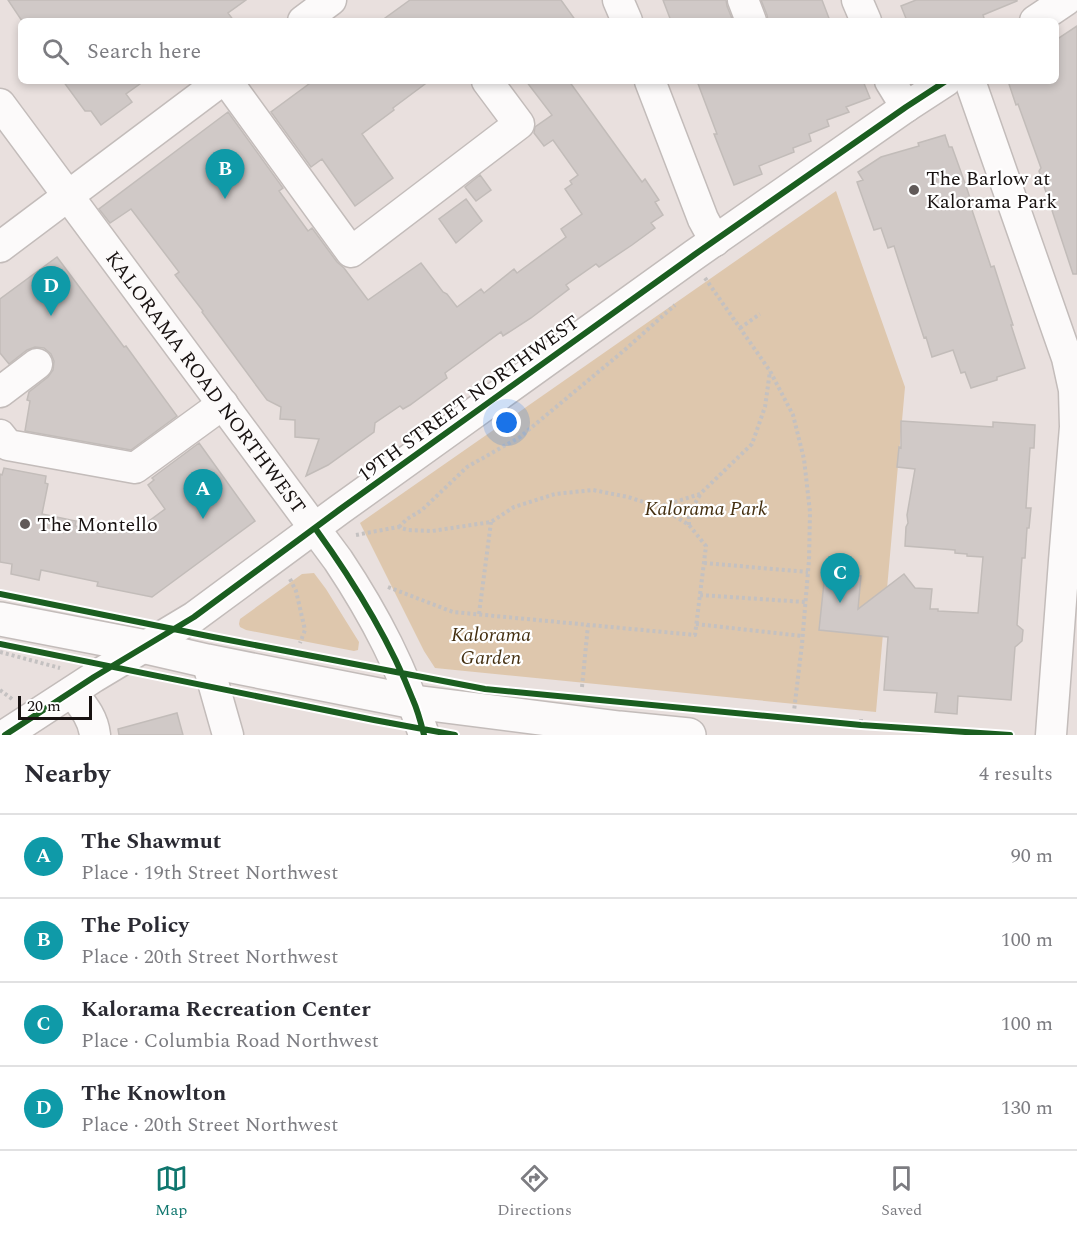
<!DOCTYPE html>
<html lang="en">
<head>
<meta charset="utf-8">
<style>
	:root { --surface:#fff; --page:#f2f2f3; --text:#2b2b33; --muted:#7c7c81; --line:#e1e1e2; --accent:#0f766e }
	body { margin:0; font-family:Spectral,serif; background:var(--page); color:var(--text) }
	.scale { position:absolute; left:18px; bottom:15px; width:74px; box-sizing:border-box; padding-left:6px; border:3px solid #181211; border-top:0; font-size:16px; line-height:21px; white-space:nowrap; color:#181211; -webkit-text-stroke:4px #fff; paint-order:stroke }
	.you { position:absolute; left:507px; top:423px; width:21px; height:21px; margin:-15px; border:4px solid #fff; border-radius:50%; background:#1a73e8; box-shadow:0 0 0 9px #1a73e833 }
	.badge { display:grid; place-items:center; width:39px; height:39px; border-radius:50%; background:var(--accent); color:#fff; font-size:20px; font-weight:700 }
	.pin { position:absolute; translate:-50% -50px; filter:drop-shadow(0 2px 3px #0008) }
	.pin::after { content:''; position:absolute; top:32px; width:21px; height:18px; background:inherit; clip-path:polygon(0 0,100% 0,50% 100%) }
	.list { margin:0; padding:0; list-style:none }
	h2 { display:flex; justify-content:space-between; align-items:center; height:78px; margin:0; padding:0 24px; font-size:26px }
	h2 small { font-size:20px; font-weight:400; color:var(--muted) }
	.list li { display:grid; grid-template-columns:39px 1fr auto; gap:18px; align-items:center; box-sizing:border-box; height:84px; padding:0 24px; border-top:2px solid var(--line) }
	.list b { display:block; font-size:22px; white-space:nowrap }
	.list p { margin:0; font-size:20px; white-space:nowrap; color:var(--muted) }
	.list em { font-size:20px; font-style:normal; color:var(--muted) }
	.icon { flex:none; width:33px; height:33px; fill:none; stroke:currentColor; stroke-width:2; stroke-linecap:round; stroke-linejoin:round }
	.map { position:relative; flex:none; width:1077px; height:735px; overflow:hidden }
	.search { position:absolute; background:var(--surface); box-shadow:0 3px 9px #0003; left:18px; right:18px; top:18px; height:66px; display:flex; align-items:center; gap:15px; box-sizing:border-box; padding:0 21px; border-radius:9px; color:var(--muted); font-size:22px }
	.sheet { height:414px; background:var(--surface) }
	nav { display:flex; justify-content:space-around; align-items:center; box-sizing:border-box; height:84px; border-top:2px solid var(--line); background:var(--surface); font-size:16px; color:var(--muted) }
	nav a { display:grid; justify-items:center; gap:3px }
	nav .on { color:var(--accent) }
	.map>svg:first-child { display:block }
	.green { fill:#dec7ad }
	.building { fill:#d0c9c7; stroke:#c2bcb9; stroke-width:1.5 }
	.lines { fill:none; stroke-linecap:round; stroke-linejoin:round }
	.minor-casing { stroke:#c3bcba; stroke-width:33 }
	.major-casing { stroke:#c3bcba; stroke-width:36 }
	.path { stroke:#c4c1c1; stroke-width:4; stroke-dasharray:3 3; stroke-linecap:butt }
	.minor { stroke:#fcfafa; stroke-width:30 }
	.major { stroke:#fcfafa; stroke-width:33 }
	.cycleway-casing { stroke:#fff; stroke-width:10 }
	.cycleway { stroke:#1b5e20; stroke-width:6 }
	.poi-dot { fill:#615a59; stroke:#fff; stroke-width:2 }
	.labels { text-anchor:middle; stroke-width:4.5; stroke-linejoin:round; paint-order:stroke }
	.poi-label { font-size:20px; fill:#181211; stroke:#fff; text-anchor:start }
	.street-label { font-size:20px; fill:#181211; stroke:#fff }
	.park-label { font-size:20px; font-style:italic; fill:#442f10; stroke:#fff }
</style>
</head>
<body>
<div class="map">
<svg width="1077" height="735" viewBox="0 0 1077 735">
	<rect width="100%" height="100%" fill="#e9e0de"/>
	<!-- green -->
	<path class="green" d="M836,191L905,387L876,712L435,668L424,651L360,523Z
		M314,573L326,589L359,642L358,650L354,651L246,630L240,627L239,624L240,619L302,574Z"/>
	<!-- building -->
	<path class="building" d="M8,0H246L228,13L234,21H22Z
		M410,0H561L576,21H381Z
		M663,0H726L727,6L733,21H671Z
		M761,0H822L830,21H768L767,15Z
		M916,0H1017V1L983,15L985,21H907L901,6Z
		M1077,26V274H1073L1039,171L1041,168L1018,104L1016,105L1008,81H1056V40Z
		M63,81H144L126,94L132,102L101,125L91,111H85Z
		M313,81H429L393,108L394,110L362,134L393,178L355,206L322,159L311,167L271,112Z
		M526,81H569L642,182L645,179L659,200L655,202L663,215L651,223L655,228L632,245L599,267L596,264L566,285L569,289L531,318L503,336L501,332L445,373L447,378L410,405L403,409L400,406L375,423L374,432L328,465L306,476L319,439L295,437V420L280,419L281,407L267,400L202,312L203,311L175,275L179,272L131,209L110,223L99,209L228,112L283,188L279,191L308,231L312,228L337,262L344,268L368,300L421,263L443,292L447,294L457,307L481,289L484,293L514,269L517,273L566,237L561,229L582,214L565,189L572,184L570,181L578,175L553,140L544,146L534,133L535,127L552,115Z
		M697,81H863L870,98L846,107L849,112L827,120L829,126L809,134L811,141L793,148L794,152L759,166L762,174L734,185L714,134H717Z
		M945,135L949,147H952L966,186L973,207H971L991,267L994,266L1013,325H1011L1025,368L997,377V380L971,388L965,372L961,373L953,350L932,357L926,337L924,338L894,246L888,248L881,228L874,230L857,182L863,180L858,172L881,157L919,146L918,143Z
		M480,175L491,190L476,201L465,187Z
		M466,199L482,221L456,243L439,219Z
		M57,257L124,347L126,346L177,416L131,450L25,431L30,401L27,400L29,392L48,377L53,370L54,361L51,354L44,348L35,347L27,350L9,364L0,353V299Z
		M901,421L993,427V422L1035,425L1034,448H1030L1026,508H1031L1029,528H1027L1025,558H1022L1017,625L1023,630L1022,641L1015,647L1011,700L958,696L957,714L935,712L937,693L884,690L888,637L819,630L825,573L861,576L858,609L904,574L915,588L932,589L930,609H938V611L978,613L983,557L967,556V554L955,553V550L905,546L906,527L908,523L907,515L915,469L897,467L899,447L901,448Z
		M199,443L255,521L152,597L97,586L98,582L41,570L39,580L11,574L12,564L0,562V474L2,475L4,468L46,476L45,483L48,484L42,514L76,521L75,526L114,532L116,525L138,529L165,509L148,485L154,480L152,478Z
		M177,713L183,735H119L118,729Z"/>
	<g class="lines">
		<!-- minor casing -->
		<g class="minor-casing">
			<g id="minor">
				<path d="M618,0L627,21"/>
				<path d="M743,0L751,21"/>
				<path d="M857,0L866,21"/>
				<path d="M303,21L331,0"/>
				<path d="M1035,21L1066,0"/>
				<path d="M227,81L351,252L519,124L487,81"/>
				<path d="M650,81L703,219L715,241"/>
				<path d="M890,81L906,107"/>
				<path d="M970,81L1067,358L1074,390L1075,427L1064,561L1051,735"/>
				<path id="s1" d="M0,104L338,560C376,617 403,670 424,735"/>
				<path d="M0,247L221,81"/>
				<path d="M0,392L37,364"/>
				<path d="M0,435L8,445L135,468L223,404"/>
				<path d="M207,661L228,735"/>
				<path d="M72,692C82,705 93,717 95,735"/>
				<path d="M5,735L94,677L194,617L339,510L694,255L906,107L946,81"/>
			</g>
		</g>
		<!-- major casing -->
		<g class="major-casing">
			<path id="major" d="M0,619L146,647L207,661L414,702L619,728L689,735"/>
		</g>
		<!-- path -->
		<path class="path" d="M705,278L770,371L793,415L804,459L810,512L809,560L802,644L794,711
			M740,328L760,314
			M689,525V513L700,495
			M399,527L407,519L422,510L467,467L520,437L627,348L675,305
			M356,535L398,527L408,530L432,531L491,522L514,507L555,494L593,490L628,497L659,507L700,494L752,444L765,407L770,371
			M704,563L808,572
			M290,579L296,591L305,630L300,643
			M388,587L453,612L695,635L706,546L689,525L660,507
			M700,595L805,602
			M479,614L491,522
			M696,624L802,636
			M0,652L60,668
			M582,687L588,625
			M0,690L12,699
			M861,722V717"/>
		<!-- minor -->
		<use href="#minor" class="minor"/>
		<!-- major -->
		<use href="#major" class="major"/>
		<!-- cycleway casing -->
		<g class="cycleway-casing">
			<path id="cycleway" d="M315,528C354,582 389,638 413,700C418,711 421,723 424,735
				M0,594L213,637L485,689L861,725L1010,735
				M0,644L374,720L455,735
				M5,735L94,677L194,617L339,510L694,255L906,107L946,81"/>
		</g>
		<!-- cycleway -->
		<use href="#cycleway" class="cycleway"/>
	</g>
	<!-- markers -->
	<g class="poi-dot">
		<circle cx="914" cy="190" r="6"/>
		<circle cx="25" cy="524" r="6"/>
	</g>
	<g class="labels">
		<!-- poi labels -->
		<g class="poi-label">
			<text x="926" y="185">The Barlow at<tspan x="926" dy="23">Kalorama Park</tspan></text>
			<text x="37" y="531">The Montello</text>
		</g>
		<!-- street labels -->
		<g class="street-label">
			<text dy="7" stroke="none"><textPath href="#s1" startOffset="346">KALORAMA ROAD NORTHWEST</textPath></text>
			<text transform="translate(468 398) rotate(-36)" y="7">19TH STREET NORTHWEST</text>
		</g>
		<!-- park labels -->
		<g class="park-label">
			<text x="706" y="515">Kalorama Park</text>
			<text x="491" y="641">Kalorama<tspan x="491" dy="23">Garden</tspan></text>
		</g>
	</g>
</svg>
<div class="scale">20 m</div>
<div class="you"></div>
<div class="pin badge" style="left:203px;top:519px;background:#0f9aa8">A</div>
<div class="pin badge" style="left:225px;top:199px;background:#0f9aa8">B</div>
<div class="pin badge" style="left:840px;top:603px;background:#0f9aa8">C</div>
<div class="pin badge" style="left:51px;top:316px;background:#0f9aa8">D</div>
<div class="search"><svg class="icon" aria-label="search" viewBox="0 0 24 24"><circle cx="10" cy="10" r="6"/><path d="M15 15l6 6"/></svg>Search here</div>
</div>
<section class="sheet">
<h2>Nearby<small>4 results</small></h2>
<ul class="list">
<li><span class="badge" style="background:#0f9aa8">A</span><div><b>The Shawmut</b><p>Place · 19th Street Northwest</p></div><em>90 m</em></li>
<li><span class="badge" style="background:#0f9aa8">B</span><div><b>The Policy</b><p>Place · 20th Street Northwest</p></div><em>100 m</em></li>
<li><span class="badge" style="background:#0f9aa8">C</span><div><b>Kalorama Recreation Center</b><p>Place · Columbia Road Northwest</p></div><em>100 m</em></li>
<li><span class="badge" style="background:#0f9aa8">D</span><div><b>The Knowlton</b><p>Place · 20th Street Northwest</p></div><em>130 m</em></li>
</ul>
</section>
<nav>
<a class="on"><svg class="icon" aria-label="map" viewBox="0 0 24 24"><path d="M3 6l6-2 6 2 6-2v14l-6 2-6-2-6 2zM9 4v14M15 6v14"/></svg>Map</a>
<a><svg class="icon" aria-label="directions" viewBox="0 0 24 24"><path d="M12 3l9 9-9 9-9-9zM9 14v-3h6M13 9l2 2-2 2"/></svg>Directions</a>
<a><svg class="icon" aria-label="saved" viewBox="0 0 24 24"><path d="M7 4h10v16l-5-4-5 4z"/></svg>Saved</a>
</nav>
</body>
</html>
